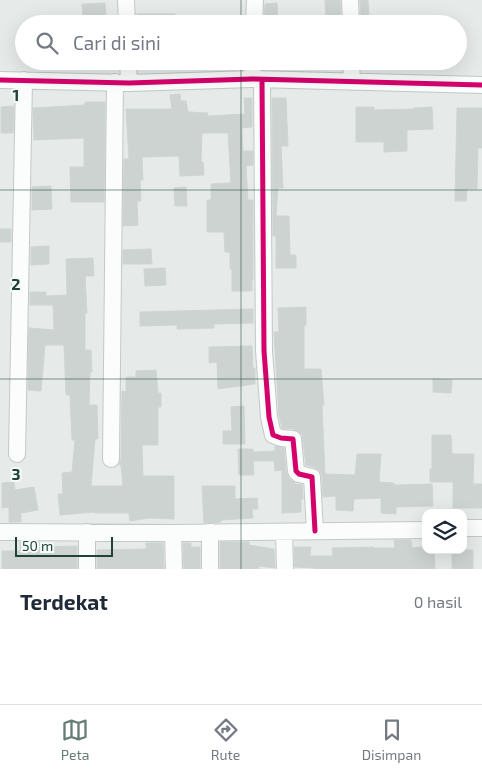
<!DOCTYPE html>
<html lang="id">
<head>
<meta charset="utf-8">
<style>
	:root { --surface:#fff; --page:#f2f2f3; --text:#1f2937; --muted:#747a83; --line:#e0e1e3; --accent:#667d76 }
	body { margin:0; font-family:"Exo 2",sans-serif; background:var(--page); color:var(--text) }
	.controls { position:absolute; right:15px; bottom:15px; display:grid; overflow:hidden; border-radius:10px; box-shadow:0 5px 20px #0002 }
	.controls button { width:45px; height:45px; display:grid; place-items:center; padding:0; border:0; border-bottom:1px solid var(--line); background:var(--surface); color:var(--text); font:25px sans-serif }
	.scale { position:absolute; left:15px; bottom:12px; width:98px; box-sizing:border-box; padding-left:5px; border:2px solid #214238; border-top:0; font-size:14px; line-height:18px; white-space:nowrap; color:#214238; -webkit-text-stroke:4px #f4faf7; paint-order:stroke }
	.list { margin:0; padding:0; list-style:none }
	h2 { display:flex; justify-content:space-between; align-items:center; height:65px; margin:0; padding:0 20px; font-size:21px }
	h2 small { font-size:16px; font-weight:400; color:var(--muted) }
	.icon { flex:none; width:28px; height:28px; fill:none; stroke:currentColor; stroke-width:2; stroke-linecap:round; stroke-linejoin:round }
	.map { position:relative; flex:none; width:482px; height:569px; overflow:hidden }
	.search { position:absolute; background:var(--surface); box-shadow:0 5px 20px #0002; left:15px; right:15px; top:15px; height:55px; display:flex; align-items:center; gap:12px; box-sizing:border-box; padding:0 18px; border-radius:28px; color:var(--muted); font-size:19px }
	.sheet { height:135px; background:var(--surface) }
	nav { display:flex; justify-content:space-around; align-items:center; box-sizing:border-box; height:70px; border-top:1px solid var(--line); background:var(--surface); font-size:14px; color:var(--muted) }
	nav a { display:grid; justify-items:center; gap:2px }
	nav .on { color:var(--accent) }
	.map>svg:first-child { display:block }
	.building { fill:#ccd3d0; stroke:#ced5d2 }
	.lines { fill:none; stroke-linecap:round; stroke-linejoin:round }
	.minor-casing { stroke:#c3c8c6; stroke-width:18 }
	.minor { stroke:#fbfcfc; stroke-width:16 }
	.cycleway-casing { stroke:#f4faf7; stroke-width:8 }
	.cycleway { stroke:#d6006c; stroke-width:5 }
	.grid { fill:none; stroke:#214238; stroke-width:1; stroke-opacity:0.55 }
	.grid-label { font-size:16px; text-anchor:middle; font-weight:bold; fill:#214238; stroke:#f4faf7; stroke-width:4; stroke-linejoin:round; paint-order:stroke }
</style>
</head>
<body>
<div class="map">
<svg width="482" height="569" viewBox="0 0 482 569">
	<rect width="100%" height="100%" fill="#e6ebe9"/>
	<!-- building -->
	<path class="building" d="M325,0H340L341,19H326Z
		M360,0H368L369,17H361Z
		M105,3L106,19L83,20L82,4Z
		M277,3L278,22L264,23L265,4Z
		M137,14H175V24H137Z
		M180,94L181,101H186L188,112L208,113L207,116L245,114L244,98H252V127L242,128L243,151H253V165L246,166L248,200H253V280H252V291H232V269H230V252H225L224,232H207V200H211V184L231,183L228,133H202L201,162H203L204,175L180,176L179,156L142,157L143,180H140L141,201H137L138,225L123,226L124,159H129L126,109H172L170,95Z
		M272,98H286L288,146H281L283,188H278L276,216H289L290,255H296V268H276V236H273Z
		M85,102H105L104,202H71L70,167H84V138L34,140L33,108L85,105Z
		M14,106L13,133H1V107Z
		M356,107H374V110L414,109V108L432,107L433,129L407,130V151L384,152V142H356Z
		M457,108H482V148H478L477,189H467L466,201H455Z
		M51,186L52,209L32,210V187Z
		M186,187L187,206H175L174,188Z
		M0,229H11V242H0Z
		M49,246V264L31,265V247Z
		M151,249L152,264H123V250Z
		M93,258L94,276H85L87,313H85V350H91L92,372H90L89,405H97L98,439H95L91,486H123L121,465H119L121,459L122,391L126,392V377H136V371L156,370L158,393H161V407H158V445H142L143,476H174V519L149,518L130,521L129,513H95V512L60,515L58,494H63L62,473L72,472L75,440H72L70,395H66L64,345H45L41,391L28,390L29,328L54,330L53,305H30V292H46V296L67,295L66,259Z
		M165,268L166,285L145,286L144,269Z
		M306,307V325L304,326V369H321L324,405H322L325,474L355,475L357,454H381L379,482L394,483V485L432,484L433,506L396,507V514L381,513V498L354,499L353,511L336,510V496L323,497L322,476L320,471L314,467L306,465L302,434L294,429L282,428L279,416L274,332H279L278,308Z
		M253,309V323L214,324V328L177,329V325L140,326V312Z
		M252,346L253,369L255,368V384L218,389L217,362L209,363V347Z
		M433,379L452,380L451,393L433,392Z
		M244,406L245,444H223V431H232L231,407Z
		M432,435H451L452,454H474L473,484H482V508H453V482H430V469H432Z
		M275,446L284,448L286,472L289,478L296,484L302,485L303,499H301V512L282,513V470L275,471L274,461H253L254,475H239L238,449H253V452L275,451Z
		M14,482L15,490L34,487L38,510L21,513V522H9V507L2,508V483Z
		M202,486H235V499L257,498L258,509H252L253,518L221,520V522L204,523Z
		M394,540H411L412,548L423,547V550H434L435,569H314V568L295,567L294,547H311L310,556H333L332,548L374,547V548H395Z
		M20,542H40V547L77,546V569H2V551H20Z
		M220,542H249V545L274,549L275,568L259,566V569H220Z
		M146,543H163L164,569H97V550L146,549Z
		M183,543H191V547H200V569H184Z
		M452,550H473V569H452Z"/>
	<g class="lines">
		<!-- minor casing -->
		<g class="minor-casing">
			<path id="minor" d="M126,0L127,24
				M350,0L351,24
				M254,24L255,0
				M128,61L129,83
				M351,61L352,82
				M252,79L253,61
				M0,80L129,83L252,79L482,85
				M262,80L264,351L269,417L273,435L281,438L293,439L296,471L299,474L312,477L315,531
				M17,454L24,80
				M111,459L115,82
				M463,528H482
				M0,532L173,533L426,530
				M210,532V569
				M284,532L285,569
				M173,533L174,569
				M87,569V532"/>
		</g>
		<!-- minor -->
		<use href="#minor" class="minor"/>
		<!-- cycleway casing -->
		<g class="cycleway-casing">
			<path id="cycleway" d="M0,80L129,83L252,79L482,85
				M262,80L264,351L269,417L273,435L281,438L293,439L296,471L299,474L312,477L315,531"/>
		</g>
		<!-- cycleway -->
		<use href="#cycleway" class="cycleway"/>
	</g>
	<!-- grid -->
	<path class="grid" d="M241,0V24M241,61V569M0,190H482M0,379H482"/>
	<g class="grid-label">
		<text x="16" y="101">1</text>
		<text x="16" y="290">2</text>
		<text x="16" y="480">3</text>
	</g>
</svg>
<div class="controls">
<button><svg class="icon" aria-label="layers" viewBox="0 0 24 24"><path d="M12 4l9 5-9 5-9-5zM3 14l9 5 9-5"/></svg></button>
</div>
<div class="scale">50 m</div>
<div class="search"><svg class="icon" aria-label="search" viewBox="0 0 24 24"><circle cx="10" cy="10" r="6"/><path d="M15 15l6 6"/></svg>Cari di sini</div>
</div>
<section class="sheet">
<h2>Terdekat<small>0 hasil</small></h2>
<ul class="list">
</ul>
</section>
<nav>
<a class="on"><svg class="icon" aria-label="map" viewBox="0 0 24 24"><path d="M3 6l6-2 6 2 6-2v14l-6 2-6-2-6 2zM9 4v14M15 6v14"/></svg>Peta</a>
<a><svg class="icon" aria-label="directions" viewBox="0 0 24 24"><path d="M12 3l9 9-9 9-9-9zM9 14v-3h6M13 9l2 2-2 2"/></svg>Rute</a>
<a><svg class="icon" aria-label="saved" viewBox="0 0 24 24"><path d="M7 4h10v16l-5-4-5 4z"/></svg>Disimpan</a>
</nav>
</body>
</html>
